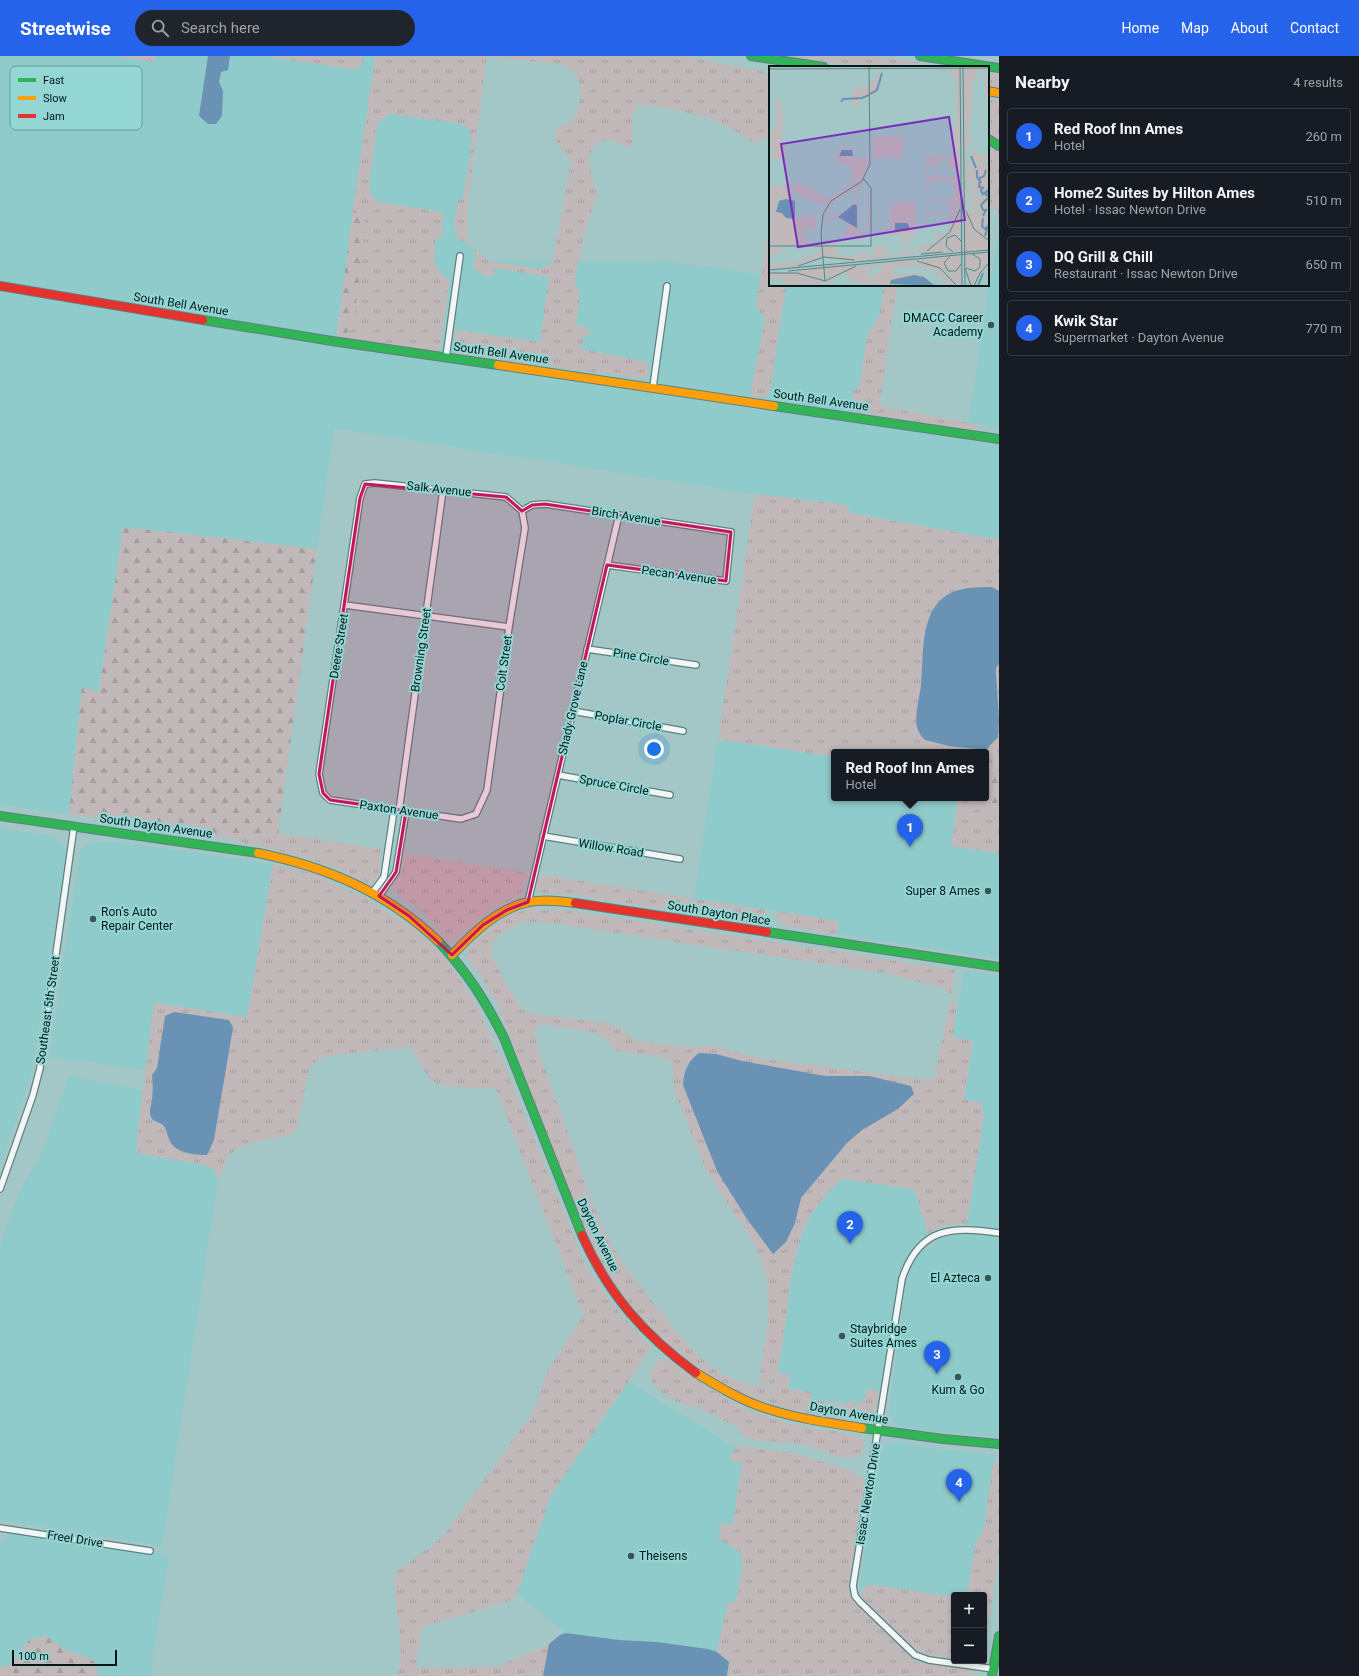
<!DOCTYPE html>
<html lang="en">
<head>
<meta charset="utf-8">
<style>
	:root { --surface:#171b24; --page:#20242c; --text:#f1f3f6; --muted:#9ea1a6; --line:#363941; --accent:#2563eb }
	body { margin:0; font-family:Roboto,sans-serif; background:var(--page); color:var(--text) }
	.controls { position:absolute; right:12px; bottom:12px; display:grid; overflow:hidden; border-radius:4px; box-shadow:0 2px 6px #0003 }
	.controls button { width:36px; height:36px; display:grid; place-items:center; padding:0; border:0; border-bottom:1px solid var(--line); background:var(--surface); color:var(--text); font:20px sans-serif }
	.scale { position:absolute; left:12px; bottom:10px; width:105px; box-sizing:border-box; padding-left:4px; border:2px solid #001818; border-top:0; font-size:11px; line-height:14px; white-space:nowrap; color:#001818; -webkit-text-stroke:3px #93d6d4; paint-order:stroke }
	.you { position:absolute; left:654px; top:693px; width:14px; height:14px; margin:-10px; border:3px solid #fff; border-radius:50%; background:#1a73e8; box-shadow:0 0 0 6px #1a73e833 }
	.badge { display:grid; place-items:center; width:26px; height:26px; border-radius:50%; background:var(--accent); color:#fff; font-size:13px; font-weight:700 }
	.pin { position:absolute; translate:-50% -33px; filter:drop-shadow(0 1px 2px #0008) }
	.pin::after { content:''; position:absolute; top:21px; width:14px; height:12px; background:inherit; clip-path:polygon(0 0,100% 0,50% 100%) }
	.popup { position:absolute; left:831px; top:693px; width:158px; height:52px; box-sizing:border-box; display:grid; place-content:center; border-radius:4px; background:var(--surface); filter:drop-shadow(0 1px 3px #0005); font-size:13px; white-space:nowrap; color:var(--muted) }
	.popup b { font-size:15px; color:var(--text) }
	.popup::after { content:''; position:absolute; left:50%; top:100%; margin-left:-8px; border:8px solid transparent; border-top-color:var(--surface) }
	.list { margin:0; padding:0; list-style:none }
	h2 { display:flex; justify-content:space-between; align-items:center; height:52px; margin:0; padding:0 16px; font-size:17px }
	h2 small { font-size:13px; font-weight:400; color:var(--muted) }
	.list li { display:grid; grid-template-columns:26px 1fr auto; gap:12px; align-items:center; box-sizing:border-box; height:56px; margin:0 8px 8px; padding:0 8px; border:1px solid var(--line); border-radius:4px }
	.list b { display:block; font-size:15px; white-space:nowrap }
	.list p { margin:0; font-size:13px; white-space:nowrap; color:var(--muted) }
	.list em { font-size:13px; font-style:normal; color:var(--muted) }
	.icon { flex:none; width:22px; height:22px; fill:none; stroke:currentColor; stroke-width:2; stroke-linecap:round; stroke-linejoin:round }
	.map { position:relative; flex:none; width:999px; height:1620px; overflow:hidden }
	header { display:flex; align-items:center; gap:24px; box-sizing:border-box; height:56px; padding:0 20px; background:var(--accent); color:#fff }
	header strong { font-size:19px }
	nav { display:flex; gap:22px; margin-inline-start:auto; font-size:14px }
	.search { width:280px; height:36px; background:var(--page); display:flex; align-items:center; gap:10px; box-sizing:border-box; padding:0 14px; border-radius:22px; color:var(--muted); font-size:15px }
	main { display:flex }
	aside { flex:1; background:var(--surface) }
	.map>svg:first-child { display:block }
	.built { fill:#8fcbca }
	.grass { fill:url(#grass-tufts); fill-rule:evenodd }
	.forest { fill:url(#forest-firs) }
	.water { fill:#6992b4 }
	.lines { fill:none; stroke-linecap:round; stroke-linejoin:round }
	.street-casing { stroke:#607f7e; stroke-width:8 }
	.fast-casing { stroke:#607f7e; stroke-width:10 }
	.slow-casing { stroke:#607f7e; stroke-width:10 }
	.jam-casing { stroke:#607f7e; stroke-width:10 }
	.street { stroke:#f1f7f6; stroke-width:5.5 }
	.fast { stroke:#30b455; stroke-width:8 }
	.slow { stroke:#ff9f0a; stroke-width:8 }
	.jam { stroke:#e5322d; stroke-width:8 }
	.marked { fill:#c2185b; fill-opacity:0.2; stroke:#c2185b; stroke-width:3; stroke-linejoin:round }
	.poi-dot { fill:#395555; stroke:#93d6d4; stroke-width:1.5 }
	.labels { text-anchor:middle; stroke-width:4; stroke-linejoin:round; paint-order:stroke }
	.street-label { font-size:12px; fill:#001818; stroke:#93d6d4 }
	.poi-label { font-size:12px; fill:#001818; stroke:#93d6d4; text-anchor:end }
	.inset-river { fill:none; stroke:#6992b4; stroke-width:2 }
	.inset-road { fill:none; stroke:#618180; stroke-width:1 }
	.view { fill:#7b2cbf; fill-opacity:0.15; stroke:#7b2cbf; stroke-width:2 }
	.inset-edge { fill:none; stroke:#001818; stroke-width:2 }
	.key { fill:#93d6d4; stroke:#679d9c; stroke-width:1 }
	.key-label { font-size:11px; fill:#001818 }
</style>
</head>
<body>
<header>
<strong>Streetwise</strong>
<div class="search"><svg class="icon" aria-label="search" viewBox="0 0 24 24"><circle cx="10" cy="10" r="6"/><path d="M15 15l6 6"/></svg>Search here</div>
<nav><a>Home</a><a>Map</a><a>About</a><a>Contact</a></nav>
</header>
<main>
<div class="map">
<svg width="999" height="1620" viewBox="0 0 999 1620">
	<defs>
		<pattern id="grass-tufts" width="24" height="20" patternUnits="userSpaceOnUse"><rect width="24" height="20" fill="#c1b8b9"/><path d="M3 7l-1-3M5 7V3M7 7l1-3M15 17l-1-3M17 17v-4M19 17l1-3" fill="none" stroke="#a49d9e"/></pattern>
		<pattern id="forest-firs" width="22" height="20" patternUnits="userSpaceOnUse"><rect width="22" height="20" fill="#c1b8b9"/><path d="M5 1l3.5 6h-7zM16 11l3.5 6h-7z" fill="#a49d9e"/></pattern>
	</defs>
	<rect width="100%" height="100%" fill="#a2c7c6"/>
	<!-- built -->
	<path class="built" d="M0,0H484L468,143L466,186L478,198L486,204L652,207L659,204L770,220V229H889L863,368L999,388V484L851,457L847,449L754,438L334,372L317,493L123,472L98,636L82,632L69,758L0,749Z
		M999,171V372L968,367Z
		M718,683L834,701V742H958L951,790L999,797V903L837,878L839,865L694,843Z
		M0,772L55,781L61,788L66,798L32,1016L0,1111Z
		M91,785H112L273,808L247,961L155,947L146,1014L50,1001L80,795Z
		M964,914L999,920V1381L910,1373L895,1369L889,1353L907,1225L910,1214L915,1203L924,1193L933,1187L944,1181L965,1178L984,1060L964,1044L973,985L953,981Z
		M69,1020L143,1034L137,1080L138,1096L142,1098L201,1108L214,1113L218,1124L162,1490L0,1464V1191L5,1173L20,1135L43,1095Z
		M841,1122L914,1133L928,1178L911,1193L899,1218L877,1350L873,1358L863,1365L804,1356L773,1348L792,1218L799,1189L808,1165L823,1142Z
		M626,1324L736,1392L732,1396L742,1407L733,1468H721L724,1487L732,1490L739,1495L743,1505L736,1546H728L717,1596L708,1593L685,1589L619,1584L566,1577L517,1538L550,1441Z
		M891,1386H900L913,1390L995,1399L984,1472L977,1484L968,1533L965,1539H954V1541L873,1529L865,1532L860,1538L859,1532L881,1396L883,1392Z
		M13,1474L150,1495L169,1500L150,1620H99L94,1604L64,1593L46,1580L30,1583L7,1611L0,1610V1487Z"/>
	<!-- grass -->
	<path class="grass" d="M116,0H155L154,6Z
		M261,0H365L360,10L353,13Z
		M375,0H685L770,17V81L754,87L730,72L706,60L647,49H638C629,59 632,73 633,86L629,92L611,84L600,85L594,90L590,98L589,108L597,140L586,172L576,217L575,227L580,238L576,269L589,272L588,280L583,279L581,293L649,306L648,319L645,323L456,298L453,292L455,274L540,286L549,221L495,212L493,221L486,220L473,212L476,203L475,193L486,204L539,213L547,210L553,204L571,106C567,96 557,90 556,83C555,80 555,73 557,71C560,68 566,69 569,66C583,55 582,32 576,17L562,8L487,1L468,143L467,169L468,184L473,191L466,186L457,184L458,174L455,175L454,170L458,143H463C465,129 473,91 471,79C470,72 464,70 457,67L390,58L382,63L377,69L369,131L371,139L378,146L442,156L443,180L436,183L434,206L443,221L450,223L441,289L439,294L434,296L336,282L337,277H347L353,270L366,170L354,157L352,159Z
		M788,0H875L949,11H861Z
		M988,17L999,18V32L988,30Z
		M988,43L999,44V85L988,78Z
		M988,90L999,97V157L992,151L988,150Z
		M770,166V229H786L770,336L766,341L760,342L750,339L765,264L756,249Z
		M884,229H897L880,348L885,351L980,369L978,372L971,374L857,356L851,353V348L854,332H859L867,280L880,257Z
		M755,438L847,449L851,457L999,484V715L986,721V696H834V701L718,683Z
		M958,742H980L993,762L999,764V797L951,790Z
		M278,777L381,793L379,819L374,826L368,828C326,802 275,795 228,782Z
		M404,797L529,817L522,836L517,841L494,851L452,886C439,880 434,866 423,856C413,847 399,842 392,830L402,818Z
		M273,808L312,817L366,842L414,872L448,905L474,945L506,1013L585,1209L619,1256L651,1292L550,1441L517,1538L509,1545L422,1571L416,1612L499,1610L549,1588L543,1620H398L401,1595L394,1522L397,1515L442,1482L533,1356L548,1314L583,1259L496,1033C483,1032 447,1033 436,1027C425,1021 418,1002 411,991L334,999L318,1003L309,1013L297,1072L293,1078L243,1089L227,1100L218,1124L214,1113L201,1108L142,1098L138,1096L137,1080L154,947L247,961Z
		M538,818L766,854L761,863L751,867L575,839L539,837L536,832Z
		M532,853L573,855L955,914L951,940L947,935L943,932L885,917L542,866H522L506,875L495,883L491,895L493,903L517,947L524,954L534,958L607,967L619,971L634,984L686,991L712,990L764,1003L926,1024L934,1021L950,946L957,948L953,981L973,985L964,1044L980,1046L984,1060L967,1168C954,1168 939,1169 928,1178L914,1133L841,1123C829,1136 815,1149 807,1166C786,1213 789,1267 777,1316L790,1319L788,1333L811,1336L810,1343L847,1348L849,1343L855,1349L867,1341L865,1338L866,1335L872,1333L876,1334L879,1339C877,1352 875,1358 863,1365C812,1360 760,1349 715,1324C690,1310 668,1290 648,1269C636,1257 624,1244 615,1230C592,1195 578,1157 563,1118C540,1062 520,1006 498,949L482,922L466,899C470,884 500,864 514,857C520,855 527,854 532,853ZM541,968L597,977L608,984L615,994C633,999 655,998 672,1005L674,1034L708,1118L755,1188L764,1212L768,1235V1265L759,1328L773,1331L777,1317L775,1333C720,1329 698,1302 665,1261C645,1236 624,1212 609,1183C592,1150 581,1115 569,1081C559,1051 548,1022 538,992L535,978L536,972Z
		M776,855L839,865L837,878L785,870L778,863Z
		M665,1302L720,1339L748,1354L791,1368L857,1379C865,1384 865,1390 862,1398L851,1402L834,1399L806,1389L751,1383L739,1378L741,1373L693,1349L691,1352C678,1346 642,1331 652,1313C654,1309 657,1306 660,1303Z
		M740,1390L793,1397L843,1412L863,1421L864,1425V1431L848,1532L852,1544L914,1605L921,1607L968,1614L980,1620H727L729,1606L717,1596L728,1546H736L743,1505L739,1495L718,1483L721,1468H733L742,1407L731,1405C732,1397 733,1393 740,1390Z
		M993,1407H999V1498L984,1598V1539H965L968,1533L975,1489L984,1472Z
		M868,1529H873L954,1541V1602L921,1597L913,1591L863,1542L860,1538L862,1534Z"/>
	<!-- forest -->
	<path class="forest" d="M354,157H362L366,170L353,270L347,277H337L352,159Z
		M123,471L317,493L278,777L228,782L69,758L82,631L99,636Z
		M999,715V764L993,762L980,742H986V721Z
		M46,1580L64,1593L94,1605L99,1620H0V1610L7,1611L30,1583Z"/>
	<!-- water -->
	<path class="water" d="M208,0H230L228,14L221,16L219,26L223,35L222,60L216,68H208L199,60Z
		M992,531L999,535V608L996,612V616L999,665L998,681L986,694L949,690L925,684C922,681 918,676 917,671C914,662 920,639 921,629C924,600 919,557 947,539C960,531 977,531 992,531Z
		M174,956L229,964L233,971L214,1084L207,1099C194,1099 174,1097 169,1083C167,1079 167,1073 163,1069C157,1064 150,1067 150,1055C150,1051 152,1047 152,1043C153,1035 153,1027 152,1019L157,1012L165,960Z
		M699,997L716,998L742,1005L825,1020H869L911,1030L914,1038L898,1053L862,1074L847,1087L801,1142L795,1167L786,1186L773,1198L747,1163L717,1115L683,1029C684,1015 687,1006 699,997Z
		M566,1577L619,1584L657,1586L708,1593L717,1596L729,1606L727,1620H543L549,1588L560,1579Z"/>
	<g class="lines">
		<!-- street casing -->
		<g class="street-casing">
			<path id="street" d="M446,301L460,200
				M653,331L667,230
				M375,427L506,441L522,455L525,472L509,571L487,734L476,758L461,763L330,744L323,737L319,718L360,442L365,428Z
				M522,455L532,449L545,448L731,476L726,525L607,509
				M345,549L509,571
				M587,593L696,609
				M573,655L683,675
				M558,719L670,739
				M399,755L443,434
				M543,780L680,803
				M373,836L384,821L394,754
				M379,840L396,816L406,755
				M528,846L619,459
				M0,1133L33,1039L40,1012L74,770
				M0,1472L150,1495
				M994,1613L929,1604L915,1599L860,1546L855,1540L853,1530L902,1223C919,1171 952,1170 999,1177"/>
		</g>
		<!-- fast casing -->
		<g class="fast-casing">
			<path id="fast" d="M751,0L824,11
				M920,0L999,12
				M988,83L999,90
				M203,264L332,285L498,309
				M774,350L999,383
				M0,760L258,797
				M767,876L999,911
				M438,885C467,916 485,944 504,982L582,1179
				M862,1372L943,1383L999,1388
				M992,1620L999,1580"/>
		</g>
		<!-- slow casing -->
		<g class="slow-casing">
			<path id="slow" d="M988,35L999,37
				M498,309L774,350
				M258,797C327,811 386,836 438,885
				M452,899C473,877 498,852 529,846C544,843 560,845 575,847
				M696,1317C719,1331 742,1345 768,1353C799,1363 831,1367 862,1372"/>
		</g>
		<!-- jam casing -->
		<g class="jam-casing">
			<path id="jam" d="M0,230L203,264
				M575,847L767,876
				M582,1179C608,1238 644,1279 696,1317"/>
		</g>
		<!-- street -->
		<use href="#street" class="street"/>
		<!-- fast -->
		<use href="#fast" class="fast"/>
		<!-- slow -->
		<use href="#slow" class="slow"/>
		<!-- jam -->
		<use href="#jam" class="jam"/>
	</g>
	<!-- marked area -->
	<path class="marked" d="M365,428L506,441L522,455L532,449L545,448L731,476L726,525L607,509L528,846L507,854L483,869L452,899L409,860L379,840L396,816L406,755L330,744L323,737L319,718L360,442Z"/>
	<!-- markers -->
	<g class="poi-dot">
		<circle cx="991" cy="269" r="4"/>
		<circle cx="988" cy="835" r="4"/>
		<circle cx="93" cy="863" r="4"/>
		<circle cx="988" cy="1222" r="4"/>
		<circle cx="842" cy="1280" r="4"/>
		<circle cx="958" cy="1321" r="4"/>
		<circle cx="631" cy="1500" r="4"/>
	</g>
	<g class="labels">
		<!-- street labels -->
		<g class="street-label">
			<text transform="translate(181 248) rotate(9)" y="4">South Bell Avenue</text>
			<text transform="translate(501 297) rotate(8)" y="4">South Bell Avenue</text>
			<text transform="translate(821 344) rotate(8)" y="4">South Bell Avenue</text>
			<text transform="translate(439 433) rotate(6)" y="4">Salk Avenue</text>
			<text transform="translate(626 460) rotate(9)" y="4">Birch Avenue</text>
			<text transform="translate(679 519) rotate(8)" y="4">Pecan Avenue</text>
			<text transform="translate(339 590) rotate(-81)" y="4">Deere Street</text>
			<text transform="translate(421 594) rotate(-82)" y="4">Browning Street</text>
			<text transform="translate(641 601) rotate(9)" y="4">Pine Circle</text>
			<text transform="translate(504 607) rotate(-82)" y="4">Colt Street</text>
			<text transform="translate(573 652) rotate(-77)" y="4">Shady Grove Lane</text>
			<text transform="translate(628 665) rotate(10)" y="4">Poplar Circle</text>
			<text transform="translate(614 729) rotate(10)" y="4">Spruce Circle</text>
			<text transform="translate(399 754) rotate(8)" y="4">Paxton Avenue</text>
			<text transform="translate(156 770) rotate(8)" y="4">South Dayton Avenue</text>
			<text transform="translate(611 792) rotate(9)" y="4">Willow Road</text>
			<text transform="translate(719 857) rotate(9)" y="4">South Dayton Place</text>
			<text transform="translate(48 954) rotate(-82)" y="4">Southeast 5th Street</text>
			<text transform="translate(598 1179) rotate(64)" y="4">Dayton Avenue</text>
			<text transform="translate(849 1357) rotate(10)" y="4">Dayton Avenue</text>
			<text transform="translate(868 1438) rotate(-81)" y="4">Issac Newton Drive</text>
			<text transform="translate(75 1483) rotate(9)" y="4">Freel Drive</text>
		</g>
		<!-- poi labels -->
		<g class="poi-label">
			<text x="983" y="266">DMACC Career<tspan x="983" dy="14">Academy</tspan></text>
			<text x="980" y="839">Super 8 Ames</text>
			<text x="101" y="860" text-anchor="start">Ron's Auto<tspan x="101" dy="14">Repair Center</tspan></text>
			<text x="980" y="1226">El Azteca</text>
			<text x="850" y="1277" text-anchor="start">Staybridge<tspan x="850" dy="14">Suites Ames</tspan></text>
			<text x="958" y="1338" text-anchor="middle">Kum &amp; Go</text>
			<text x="639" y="1504" text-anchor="start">Theisens</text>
		</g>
	</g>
	<!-- overview -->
	<g transform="translate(769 10)">
		<rect width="220" height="220" fill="#a2c7c6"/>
		<path d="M190,3L191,136L181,165L160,183L144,188L86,194L55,190L54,183L57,181H67L69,189L90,191V186L101,187V191L131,188L134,184H150V180L165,178L166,168H176L179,164L180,148H158V158L157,145L181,147V136L157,134L184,133L185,118L181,117L180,114L162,115L158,123L157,103L159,102V111H166L165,105L168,103V111L186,112L188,102L168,103L180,100L179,91L172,92L171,99L157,101L156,90H187L184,88V75L187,74L182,63L187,61V12L182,10L183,5L160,6ZM194,3L199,24L198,48L201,52V17L203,13L207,11L202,17V58L198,59L199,70L202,61L201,80L198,79L197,87L201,104L198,142L209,151L219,149V159L215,155L212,158L214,165L211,161L209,162L216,170L219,165L220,174L206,164L197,142ZM220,10L218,12L220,25L216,32V12L207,13L204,16L203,81V17L207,12ZM12,33L14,60L7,63V34ZM85,82V92H101L94,112L65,131L57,139L29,130L24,120L20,121L25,134H11L14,119L30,117L59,132L81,119V113L84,110L81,100L73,99L67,92L69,83ZM207,94L220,97V105H202V101H208ZM95,114L100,120L101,165H98L99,121L96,116L90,122L89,163L98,166L86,170H75L73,166L78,164V156L70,153H57L54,164L55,147L63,135ZM86,123H89L87,137L67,150L55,151L64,136ZM220,135L219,148L212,151L203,144L201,136L210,139L213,142ZM121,136H147L146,169H141L140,179H134V169H123L122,166L117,168L119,170L114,169V162H121ZM9,139L17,152L48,150L47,163L34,164L29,172L28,179H0L8,178L19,155L14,152L5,162L3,153ZM191,143V171L183,168L176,175L181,186H156L168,180L183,164ZM196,145L204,163L220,175V183L196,185ZM35,165L37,176L51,179H30V172ZM182,169L191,173L192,185H185L177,177ZM0,181H14L0,194ZM48,181H51L52,191L28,199L0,203V198L26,196L48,188ZM120,181V185L116,189L104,190V181ZM220,187V197L203,220L198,204L205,206L212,198L205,188ZM196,189L207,190L211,197L207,204L197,201ZM192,190L190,202L181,205L176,196L180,191ZM179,191L175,196L182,207L192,201V220H189L181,208L170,201L146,194ZM143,195L170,202L188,220H182L164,204L144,200L124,202V209L151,207L170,220L159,213L142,210L121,215V218L103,219V208L112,207V200L100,203L102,220L82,215L76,206L57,220L58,215L85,201ZM87,199L57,213L56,202ZM54,202L55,213L20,206ZM25,207L54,215L56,220H30L27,211L0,213V208Z" fill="#c1b8b9" fill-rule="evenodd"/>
		<path d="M195,3H217L216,6L206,5L207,10L201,17V52L198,48L199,24ZM114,4L108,26L102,29L101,15H109L108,5ZM86,17V21L90,20L91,23L100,20V32L90,34V41L85,40L83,30ZM11,60H14L13,78L17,82L16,87L13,88V93H0V89L7,84L0,81V73L4,64ZM116,70L133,71L134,92H104L103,71ZM202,81L211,89H220V94H207L206,98L208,101H202ZM202,105H220V133L215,145L210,139L201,135V130L214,131L210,126L203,129L202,121L206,117L202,116ZM0,119L14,120L3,153L5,162L9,159V151L12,150L22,155L24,160L17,174L0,179ZM213,155L219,159L216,170L209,162L210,161L215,165L212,158ZM27,211L30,220H14V212Z" fill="#c1b8b9"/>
		<path d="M73,84H83L84,90H70ZM17,133L26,135V153L17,152L13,147L7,146L10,135ZM85,138L88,140V162L69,151ZM126,157H138L141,162L137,165H126ZM145,209L155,211L166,220L121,218L122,214Z" fill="#6992b4"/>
		<path class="inset-river" d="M101,28L108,24L113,7M72,36L74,33L93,32L100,29M202,90L207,102M208,104V111L212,117M217,104L215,110L211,112L210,121L214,122L212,125L214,128L218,125L217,129L220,130M214,150L217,144H214L212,139L218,133L220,134M214,152L213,160L216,163L219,160L216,170M209,220L214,207"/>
		<path class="inset-road" d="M191,0L193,220M194,0L196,220M0,3L220,2M197,145L205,163L220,175M0,180H53M53,180H102V122L94,112M158,185L181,166L191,143M184,186L177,180L178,172L186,169L192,175M152,188L174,186M181,190L175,197L179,205H187L192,198M148,195L171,202L188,220M29,200L55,191L85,194M196,202L202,220M197,202L206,205L211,201V193L203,188M0,204L220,184M19,205L220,186M1,207H28L56,215L87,200M56,215L52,168L54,148L62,135L93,115L101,98L100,0M205,220L211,207L220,197"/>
		<path class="view" d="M180,51L196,154L29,181L12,78Z"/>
		<rect width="220" height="220" class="inset-edge"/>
	</g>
	<!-- legend -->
	<rect x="10" y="10" width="132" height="64" rx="6" class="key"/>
	<rect x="18" y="22" width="18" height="4" fill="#30b455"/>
	<rect x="18" y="40" width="18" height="4" fill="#ff9f0a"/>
	<rect x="18" y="58" width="18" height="4" fill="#e5322d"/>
	<g class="key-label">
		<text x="43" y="28">Fast</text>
		<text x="43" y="46">Slow</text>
		<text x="43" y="64">Jam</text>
	</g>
</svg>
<div class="controls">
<button>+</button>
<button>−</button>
</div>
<div class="scale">100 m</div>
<div class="you"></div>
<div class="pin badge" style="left:910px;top:791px">1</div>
<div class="popup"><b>Red Roof Inn Ames</b>Hotel</div>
<div class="pin badge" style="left:850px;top:1188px">2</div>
<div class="pin badge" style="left:937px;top:1318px">3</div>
<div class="pin badge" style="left:959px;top:1446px">4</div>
</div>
<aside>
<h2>Nearby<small>4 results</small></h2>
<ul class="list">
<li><span class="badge">1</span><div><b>Red Roof Inn Ames</b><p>Hotel</p></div><em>260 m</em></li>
<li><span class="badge">2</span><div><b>Home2 Suites by Hilton Ames</b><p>Hotel · Issac Newton Drive</p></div><em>510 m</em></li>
<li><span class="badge">3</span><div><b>DQ Grill &amp; Chill</b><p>Restaurant · Issac Newton Drive</p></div><em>650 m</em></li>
<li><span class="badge">4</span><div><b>Kwik Star</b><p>Supermarket · Dayton Avenue</p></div><em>770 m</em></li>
</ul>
</aside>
</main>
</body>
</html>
